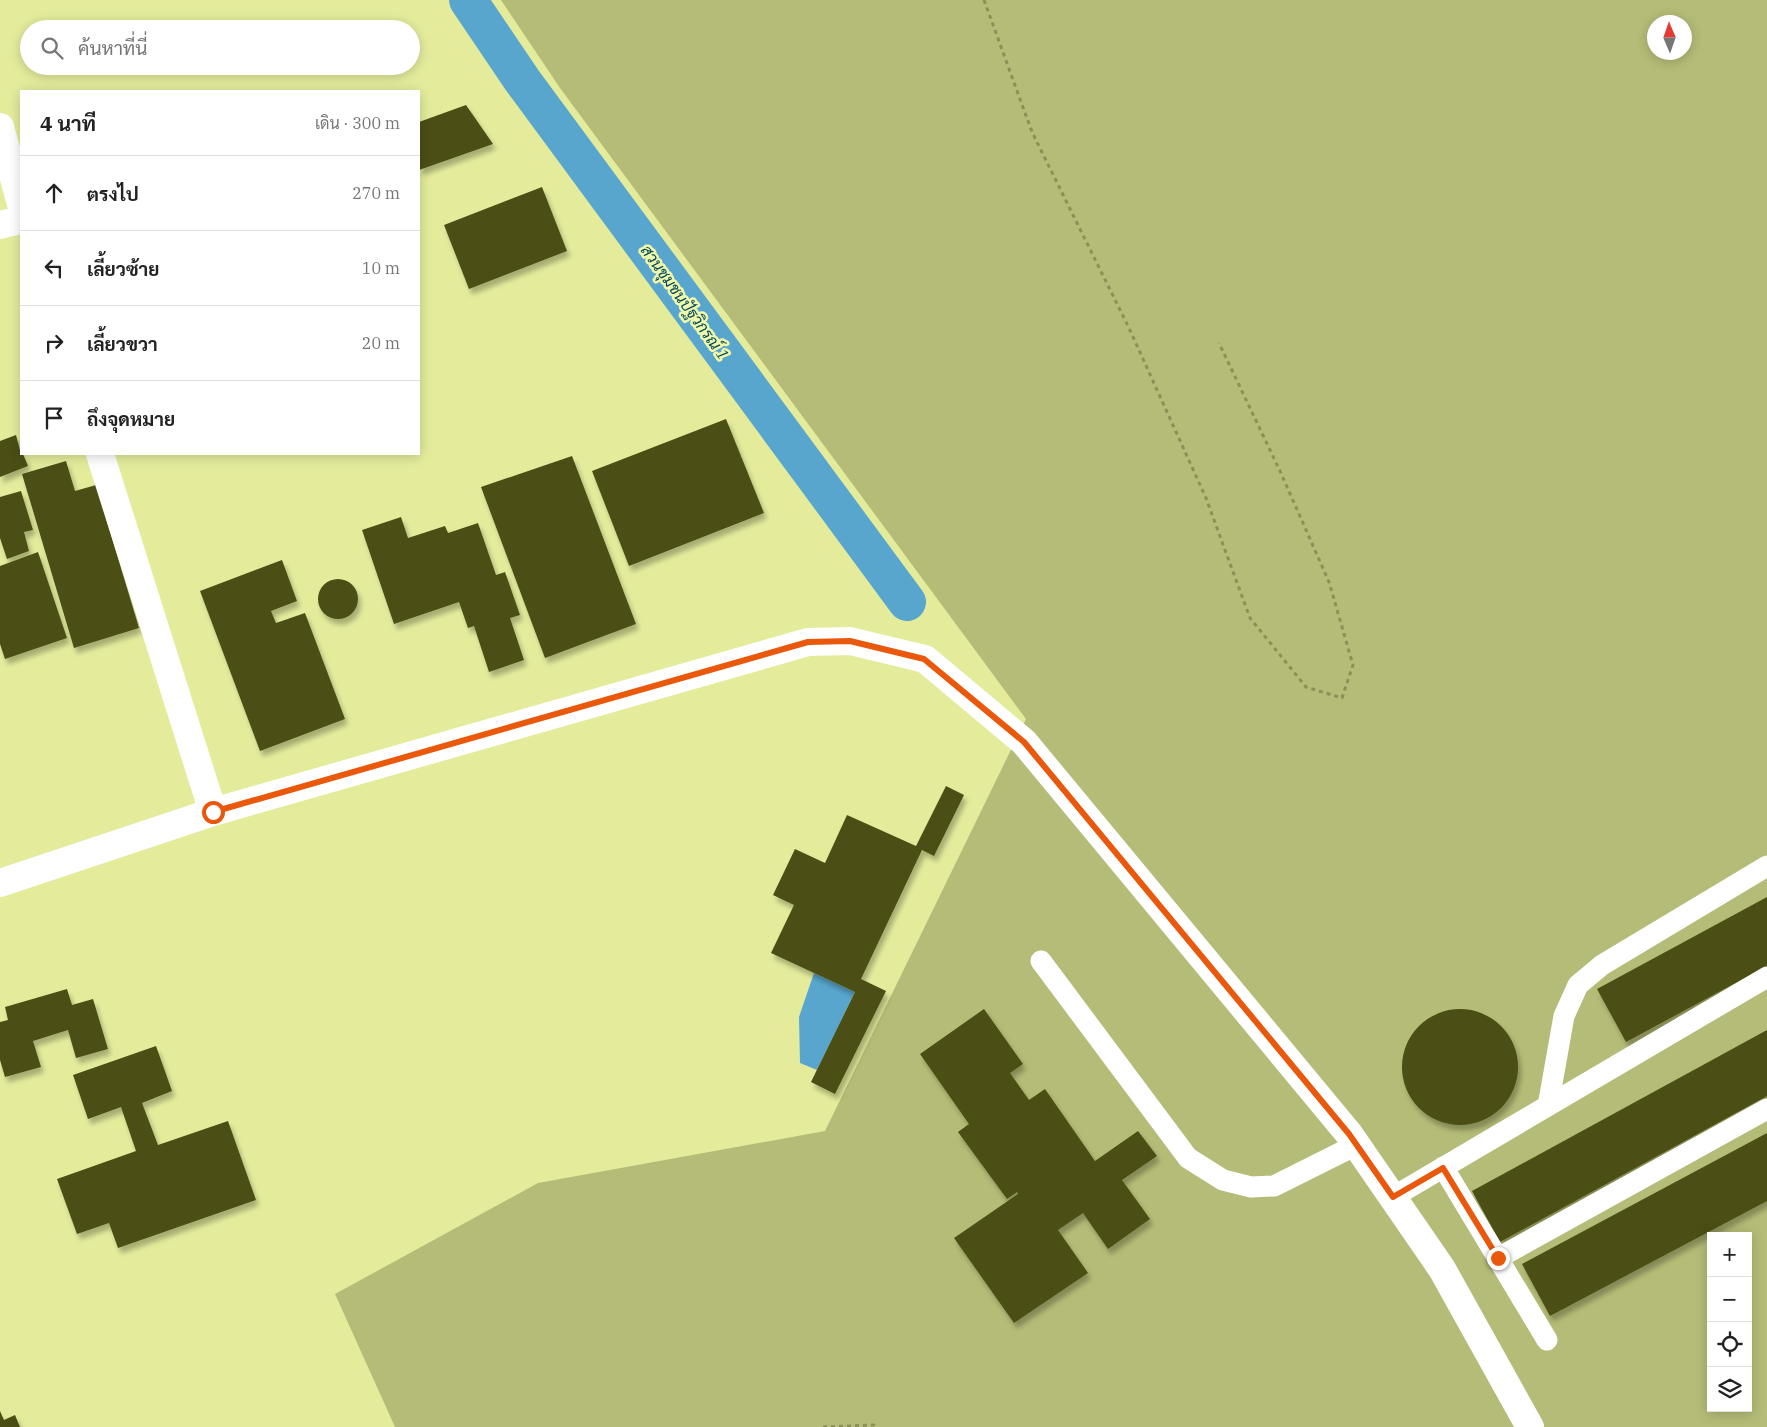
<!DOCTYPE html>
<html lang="th">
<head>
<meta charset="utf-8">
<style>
	:root { --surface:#fff; --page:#f2f2f2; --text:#222; --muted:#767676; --line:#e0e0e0 }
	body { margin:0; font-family:"IBM Plex Serif",Sarabun,serif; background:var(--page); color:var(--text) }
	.controls { position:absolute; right:15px; bottom:15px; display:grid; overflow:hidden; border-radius:0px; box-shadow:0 2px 12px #0003 }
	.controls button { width:45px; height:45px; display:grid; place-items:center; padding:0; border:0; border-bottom:1px solid var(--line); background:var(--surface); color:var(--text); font:25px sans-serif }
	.compass { position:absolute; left:1647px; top:15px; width:45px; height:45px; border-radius:50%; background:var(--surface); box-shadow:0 2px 12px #0003; rotate:358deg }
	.stop { position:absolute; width:15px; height:15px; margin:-11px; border:4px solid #ea580c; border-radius:50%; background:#fff }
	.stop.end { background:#ea580c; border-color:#fff; box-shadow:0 1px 5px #0008 }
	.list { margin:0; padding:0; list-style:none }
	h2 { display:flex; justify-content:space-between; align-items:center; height:65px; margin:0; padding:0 20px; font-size:21px }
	h2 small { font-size:16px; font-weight:400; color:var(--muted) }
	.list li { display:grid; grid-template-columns:32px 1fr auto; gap:15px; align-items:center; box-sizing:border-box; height:75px; padding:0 20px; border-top:1px solid var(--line) }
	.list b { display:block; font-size:19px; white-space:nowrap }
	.list em { font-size:16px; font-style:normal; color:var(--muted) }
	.icon { flex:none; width:28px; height:28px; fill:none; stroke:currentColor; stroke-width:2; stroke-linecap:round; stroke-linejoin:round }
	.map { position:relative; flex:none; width:1767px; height:1427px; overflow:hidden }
	.search { position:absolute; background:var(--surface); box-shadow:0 2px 12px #0003; left:20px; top:20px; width:400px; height:55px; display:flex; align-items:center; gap:12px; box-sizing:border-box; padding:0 18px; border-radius:28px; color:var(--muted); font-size:19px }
	.panel { position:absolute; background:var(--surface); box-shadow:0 2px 12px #0003; left:20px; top:90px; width:400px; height:365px; border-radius:0px }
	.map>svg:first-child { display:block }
	.green { fill:#b5bc77; fill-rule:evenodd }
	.water { fill:#58a6ce }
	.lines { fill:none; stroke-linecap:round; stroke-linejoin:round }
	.canal { stroke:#58a6ce; stroke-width:38 }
	.building { fill:#4b4f12; filter:url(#shadow) }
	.path { stroke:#8b9057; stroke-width:3; stroke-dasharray:4 4; stroke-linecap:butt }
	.lane { stroke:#fff; stroke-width:21 }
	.street { stroke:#fff; stroke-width:28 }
	.route { stroke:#ea580c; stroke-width:6 }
	.labels { text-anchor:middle; stroke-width:5; stroke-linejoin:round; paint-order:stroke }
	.water-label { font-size:16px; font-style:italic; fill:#034863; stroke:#f1faa9 }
</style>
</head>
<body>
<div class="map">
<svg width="1767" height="1427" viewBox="0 0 1767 1427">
	<defs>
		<filter id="shadow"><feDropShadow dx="3" dy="5.5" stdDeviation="2.5" flood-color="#0004"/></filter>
	</defs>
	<rect width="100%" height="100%" fill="#e4ec9c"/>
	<!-- green -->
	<path class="green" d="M501,0H1767V1427H395L335,1294L538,1183L825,1131L1026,719L560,88ZM1654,22H1684V52H1654ZM1711,1236H1748V1408H1711Z"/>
	<!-- water -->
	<path class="water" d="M814,973L855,992L817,1070L800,1063L799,1017Z"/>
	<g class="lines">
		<!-- canal -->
		<path class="canal" d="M468,0L522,80L907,602"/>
	</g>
	<!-- building -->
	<path class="building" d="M466,105L493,144L419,170V122Z
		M542,187L567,251L469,289L444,225Z
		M726,419L764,513L629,566L592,471Z
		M16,435L21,454H23L28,466L0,477V441Z
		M572,456L636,624L545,658L481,487Z
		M66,461L75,491L96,485L139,628L74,648L22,474Z
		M21,491L33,530L24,532L29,551L7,559L0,538V497Z
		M401,517L408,538L445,526L448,533L478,523L496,575L505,572L520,615L510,618L524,660L489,672L474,626L468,628L459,602L394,624L362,530Z
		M38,552L67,638L5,659L0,644V566Z
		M282,560L297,601L271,611L276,623L305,613L345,719L260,751L200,591Z
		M318 599a20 20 0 1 1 40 0a20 20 0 1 1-40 0Z
		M946,786L964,795L934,856L922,850L861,979L886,991L835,1094L811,1082L855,992L771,953L794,905L773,895L795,849L825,863L847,815L916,846Z
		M1767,897V966L1626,1042L1597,989Z
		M67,989L72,1005L93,999L108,1049L76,1058L68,1030L33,1041L41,1067L5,1077L0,1060V1022L8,1020L5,1007Z
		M1402 1067a58 58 0 1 1 116 0a58 58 0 1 1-116 0Z
		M984,1009L1023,1064L1010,1073L1029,1100L1045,1089L1095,1161L1138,1131L1157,1156L1122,1180L1150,1219L1108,1249L1083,1213L1058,1230L1088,1273L1014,1323L954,1238L1018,1194L1017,1192L1007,1199L958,1132L969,1124L920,1054Z
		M1767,1030V1096L1500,1242L1472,1191Z
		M156,1046L172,1091L142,1103L158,1145L228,1121L256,1200L118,1248L109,1223L77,1234L57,1179L136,1151L121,1107L88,1119L73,1075Z
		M1767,1133V1201L1550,1316L1522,1264Z
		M0,1411L4,1420L15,1415L20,1427H0Z"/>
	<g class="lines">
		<!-- path -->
		<path class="path" d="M984,0L1032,132L1129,328L1206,498L1250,618L1306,687L1342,698L1353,665L1329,582L1280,471L1219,343
			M823,1427L874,1425L876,1427"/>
		<!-- lane -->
		<path class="lane" d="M1041,961L1188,1158L1223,1180L1251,1187L1274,1186L1356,1145
			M1548,1106L1564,1016L1578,985L1602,965L1767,866
			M1443,1167L1547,1340
			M1393,1197L1767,977
			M1498,1258L1767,1109"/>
		<!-- street -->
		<path class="street" d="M0,127L21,204
			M0,225L21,220
			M100,454L213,812
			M0,883L213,812L808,642L850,641L925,659L1024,742L1349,1134L1442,1269L1530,1427"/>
	</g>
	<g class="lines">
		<!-- route -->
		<path class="route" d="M213,812L808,642L850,641L924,659L1024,742L1349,1134L1393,1197L1443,1168L1498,1258"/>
	</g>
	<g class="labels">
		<!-- water labels -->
		<g class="water-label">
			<text transform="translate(685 302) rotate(54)" y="6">สวนชุมชนปัฐวิกรณ์ 1</text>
		</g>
	</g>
</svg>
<div class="controls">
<button>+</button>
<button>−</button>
<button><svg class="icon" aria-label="locate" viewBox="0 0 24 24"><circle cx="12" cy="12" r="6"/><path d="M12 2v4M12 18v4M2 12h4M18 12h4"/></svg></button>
<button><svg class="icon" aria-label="layers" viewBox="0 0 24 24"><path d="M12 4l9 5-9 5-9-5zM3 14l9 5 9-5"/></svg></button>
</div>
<svg class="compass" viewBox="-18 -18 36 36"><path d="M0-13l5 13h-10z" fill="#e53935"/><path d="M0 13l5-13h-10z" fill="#767676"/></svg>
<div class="stop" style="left:213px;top:812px"></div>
<div class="stop end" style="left:1498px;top:1258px"></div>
<div class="search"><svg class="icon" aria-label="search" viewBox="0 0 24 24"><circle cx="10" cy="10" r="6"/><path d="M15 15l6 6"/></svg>ค้นหาที่นี่</div>
<section class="panel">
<h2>4 นาที<small>เดิน · 300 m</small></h2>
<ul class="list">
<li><svg class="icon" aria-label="ahead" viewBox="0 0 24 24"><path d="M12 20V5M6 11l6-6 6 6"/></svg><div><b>ตรงไป</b></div><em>270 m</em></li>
<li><svg class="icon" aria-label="left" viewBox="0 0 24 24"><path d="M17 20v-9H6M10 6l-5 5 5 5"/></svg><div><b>เลี้ยวซ้าย</b></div><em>10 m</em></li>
<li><svg class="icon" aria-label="right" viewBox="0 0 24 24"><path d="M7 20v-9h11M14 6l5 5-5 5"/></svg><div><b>เลี้ยวขวา</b></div><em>20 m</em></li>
<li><svg class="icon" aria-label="arrive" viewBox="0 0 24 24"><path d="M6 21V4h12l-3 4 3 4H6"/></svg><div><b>ถึงจุดหมาย</b></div></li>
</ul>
</section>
</div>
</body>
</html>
